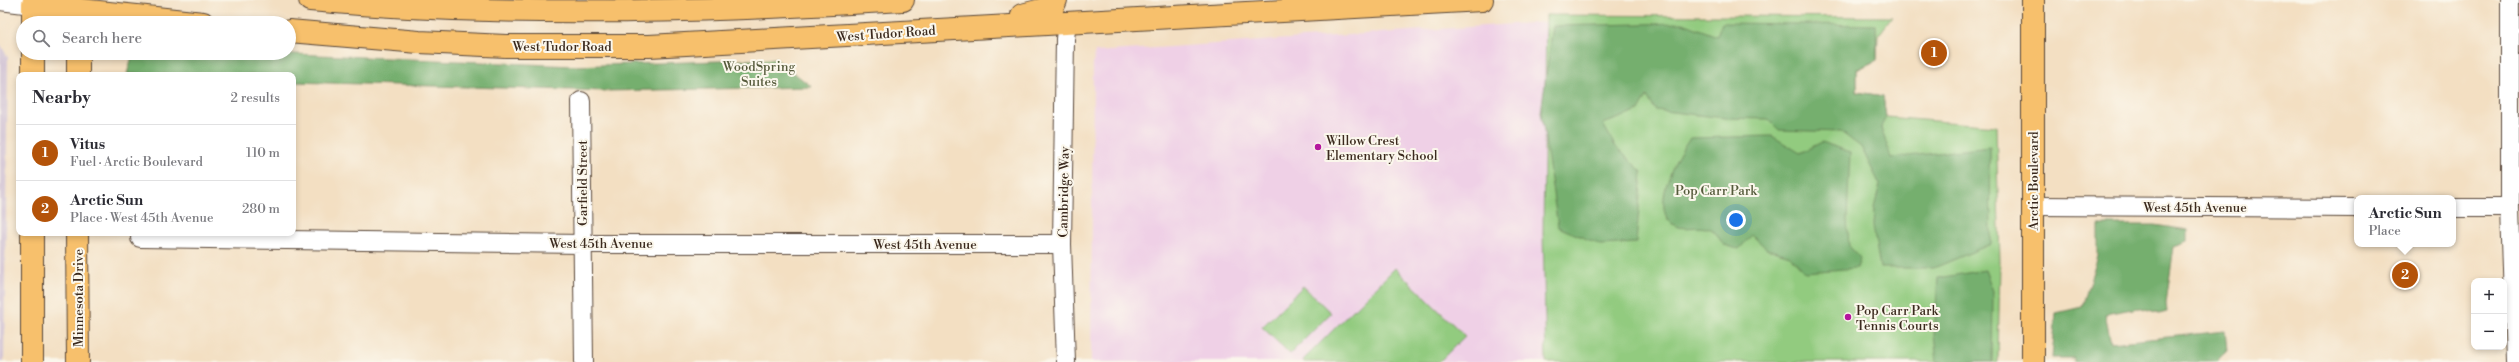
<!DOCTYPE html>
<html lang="en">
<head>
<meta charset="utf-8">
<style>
	:root { --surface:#fff; --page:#f2f2f3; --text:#2b2b33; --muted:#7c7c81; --line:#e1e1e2; --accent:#b45309 }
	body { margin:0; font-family:"Libre Bodoni",serif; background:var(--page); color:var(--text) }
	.controls { position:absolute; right:12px; bottom:12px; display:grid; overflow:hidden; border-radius:8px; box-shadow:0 2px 6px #0003 }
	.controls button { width:36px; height:36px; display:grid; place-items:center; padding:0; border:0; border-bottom:1px solid var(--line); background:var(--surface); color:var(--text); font:20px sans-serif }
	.you { position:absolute; left:1736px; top:220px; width:14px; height:14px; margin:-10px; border:3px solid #fff; border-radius:50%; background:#1a73e8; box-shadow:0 0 0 6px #1a73e833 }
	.badge { display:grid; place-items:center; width:26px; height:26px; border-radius:50%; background:var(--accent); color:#fff; font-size:13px; font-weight:700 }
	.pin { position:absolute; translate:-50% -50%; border:2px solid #fff; box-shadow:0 1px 4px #0006 }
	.popup { position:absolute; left:2354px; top:195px; width:102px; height:52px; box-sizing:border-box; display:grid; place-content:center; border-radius:8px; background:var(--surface); filter:drop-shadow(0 1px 3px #0005); font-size:13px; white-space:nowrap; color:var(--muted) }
	.popup b { font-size:15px; color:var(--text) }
	.popup::after { content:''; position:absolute; left:50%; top:100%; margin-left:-8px; border:8px solid transparent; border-top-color:var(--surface) }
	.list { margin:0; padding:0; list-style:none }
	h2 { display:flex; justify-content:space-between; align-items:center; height:52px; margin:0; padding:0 16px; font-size:17px }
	h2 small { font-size:13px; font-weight:400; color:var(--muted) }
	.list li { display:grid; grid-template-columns:26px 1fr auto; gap:12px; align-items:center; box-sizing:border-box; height:56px; padding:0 16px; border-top:1px solid var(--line) }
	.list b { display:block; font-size:15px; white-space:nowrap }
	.list p { margin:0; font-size:13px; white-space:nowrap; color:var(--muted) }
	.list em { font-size:13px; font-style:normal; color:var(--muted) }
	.icon { flex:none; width:22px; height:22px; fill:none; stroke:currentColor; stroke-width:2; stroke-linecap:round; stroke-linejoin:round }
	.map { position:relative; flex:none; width:2519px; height:362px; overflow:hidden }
	.search { position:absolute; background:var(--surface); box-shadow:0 2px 6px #0003; left:16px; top:16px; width:280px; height:44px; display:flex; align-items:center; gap:10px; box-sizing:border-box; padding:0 14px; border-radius:22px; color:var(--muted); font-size:15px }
	.panel { position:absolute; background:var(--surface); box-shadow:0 2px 6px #0003; left:16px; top:72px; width:280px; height:164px; border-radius:8px }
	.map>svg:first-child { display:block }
	.built { fill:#efd0e6 }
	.industrial { fill:#cdbed2 }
	.green { fill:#92cb7f; stroke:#667a4e }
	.forest { fill:#75af6e; stroke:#586c46 }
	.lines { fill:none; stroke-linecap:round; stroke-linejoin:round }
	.minor-casing { stroke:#574537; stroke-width:20 }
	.major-casing { stroke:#574537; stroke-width:24 }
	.highway-casing { stroke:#574537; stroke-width:24 }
	.minor { stroke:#fff; stroke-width:18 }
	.major { stroke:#f7c06c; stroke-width:22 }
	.highway { stroke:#f7c06c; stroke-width:22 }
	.poi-dot { fill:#b5179e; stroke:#fbf7ec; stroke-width:1.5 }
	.labels { text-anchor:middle; stroke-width:4; stroke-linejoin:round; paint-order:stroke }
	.street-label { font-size:13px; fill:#3b2a1e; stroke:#fbf7ec }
	.park-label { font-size:13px; fill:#555a3b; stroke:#fbf7ec }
	.poi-label { font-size:13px; fill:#3b2a1e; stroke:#fbf7ec; text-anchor:start }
</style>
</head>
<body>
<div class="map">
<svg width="2519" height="362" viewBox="0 0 2519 362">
	<rect width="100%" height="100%" fill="#fbf7ec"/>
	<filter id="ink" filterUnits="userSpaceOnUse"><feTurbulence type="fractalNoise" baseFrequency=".025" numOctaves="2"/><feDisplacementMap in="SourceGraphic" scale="8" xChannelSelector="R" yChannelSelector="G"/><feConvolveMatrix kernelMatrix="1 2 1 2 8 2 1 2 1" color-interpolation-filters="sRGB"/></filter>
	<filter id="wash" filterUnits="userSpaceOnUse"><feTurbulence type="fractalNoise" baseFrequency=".012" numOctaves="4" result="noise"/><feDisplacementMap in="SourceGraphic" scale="16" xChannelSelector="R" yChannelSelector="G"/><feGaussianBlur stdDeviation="0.9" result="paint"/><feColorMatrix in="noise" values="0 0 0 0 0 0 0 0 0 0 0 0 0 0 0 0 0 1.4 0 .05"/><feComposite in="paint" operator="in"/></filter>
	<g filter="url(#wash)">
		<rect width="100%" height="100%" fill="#f3dfc2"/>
		<!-- built -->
		<path class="built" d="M1546,22L1543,232L1546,362H1091L1093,62L1095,52Z"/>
		<!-- industrial -->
		<path class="industrial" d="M0,43L8,58L4,362H0Z"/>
		<!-- green -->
		<path class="green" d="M1546,15L1892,17L1878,36L1877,60L1857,70V92L1883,96L1886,117L1996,126L2000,261L1998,362H1546L1543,233Z
			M1395,268L1465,336L1439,362H1304L1303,360Z
			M1303,286L1331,313L1290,354L1262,327Z"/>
		<!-- forest -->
		<path class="forest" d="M1683,23L1717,36L1722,23L1876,25L1877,60L1857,69V92L1883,96L1886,117L1881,127L1891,158L1990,147L1991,244L1934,268H1880L1873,226L1874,208L1880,185L1861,147L1841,132L1779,130L1768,119L1725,118L1655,110L1647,96L1639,111L1603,124L1615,146L1642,172L1636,243L1601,245L1558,227L1541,112L1553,26Z
			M133,53H271L573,66L776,59L812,87L606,91L293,82V75L127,74Z
			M1772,136L1800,153L1822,142L1850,152L1847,219L1849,246L1860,258L1857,268L1805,272L1790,256L1767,249L1752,235L1739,249C1735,248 1727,247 1724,244C1719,241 1718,233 1712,230C1699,223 1682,233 1671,223C1651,205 1677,153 1690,138Z
			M2098,225H2154L2188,230V241L2174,246L2166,303L2167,312L2159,314L2138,308L2105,314L2111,343L2225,331L2227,350L2216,362H2074V358H2052L2056,313L2082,307L2098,255Z
			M1985,270L1993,291L1992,362H1937L1934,335L1938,278Z"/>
	</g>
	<g filter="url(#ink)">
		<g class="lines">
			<!-- minor casing -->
			<g class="minor-casing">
				<path id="minor" d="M2510,0V208L2515,362
					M0,1L33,5
					M581,101L584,362
					M2033,206L2357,208
					M2453,208H2510
					M140,238L583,244H1062
					M1066,362L1062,244L1065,39L1067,22"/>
			</g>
			<!-- major casing -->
			<g class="major-casing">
				<path id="major" d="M34,0L33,5L203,23
					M310,0C511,18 702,12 903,0
					M1022,15L1053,7L1056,0
					M289,31L419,42L506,46H649L1482,0
					M2033,362V0"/>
			</g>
			<!-- highway casing -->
			<g class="highway-casing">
				<path id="highway" d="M33,23V5
					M79,23V11
					M33,75V53
					M78,75V53
					M77,233L78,362
					M32,362V233"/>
			</g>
			<!-- minor -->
			<use href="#minor" class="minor"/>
			<!-- major -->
			<use href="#major" class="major"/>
			<!-- highway -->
			<use href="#highway" class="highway"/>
		</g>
	</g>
	<!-- markers -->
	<g class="poi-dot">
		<circle cx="1318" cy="147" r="4"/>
		<circle cx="1848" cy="317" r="4"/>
	</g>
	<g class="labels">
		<!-- street labels -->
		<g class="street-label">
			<text transform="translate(886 33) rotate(-4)" y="5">West Tudor Road</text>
			<text x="562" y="51">West Tudor Road</text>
			<text transform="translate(2033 181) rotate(-90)" y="5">Arctic Boulevard</text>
			<text transform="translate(582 183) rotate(-90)" y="5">Garfield Street</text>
			<text transform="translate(1063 192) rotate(-89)" y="5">Cambridge Way</text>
			<text x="2195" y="212">West 45th Avenue</text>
			<text x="601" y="248">West 45th Avenue</text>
			<text x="925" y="249">West 45th Avenue</text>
			<text transform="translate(78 298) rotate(-90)" y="5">Minnesota Drive</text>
		</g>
		<!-- park labels -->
		<g class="park-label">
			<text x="759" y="71">WoodSpring<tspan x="759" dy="15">Suites</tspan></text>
			<text x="1716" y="195">Pop Carr Park</text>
		</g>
		<!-- poi labels -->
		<g class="poi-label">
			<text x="1326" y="145">Willow Crest<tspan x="1326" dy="15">Elementary School</tspan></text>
			<text x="1856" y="315">Pop Carr Park<tspan x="1856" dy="15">Tennis Courts</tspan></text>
		</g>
	</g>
</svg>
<div class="controls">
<button>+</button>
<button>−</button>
</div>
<div class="you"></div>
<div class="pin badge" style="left:1934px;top:53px">1</div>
<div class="pin badge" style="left:2405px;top:275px">2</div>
<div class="popup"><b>Arctic Sun</b>Place</div>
<div class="search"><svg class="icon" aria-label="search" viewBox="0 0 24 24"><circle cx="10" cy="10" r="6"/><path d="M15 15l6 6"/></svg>Search here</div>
<section class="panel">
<h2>Nearby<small>2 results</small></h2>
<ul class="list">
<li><span class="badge">1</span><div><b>Vitus</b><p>Fuel · Arctic Boulevard</p></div><em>110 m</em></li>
<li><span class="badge">2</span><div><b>Arctic Sun</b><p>Place · West 45th Avenue</p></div><em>280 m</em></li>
</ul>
</section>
</div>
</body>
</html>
